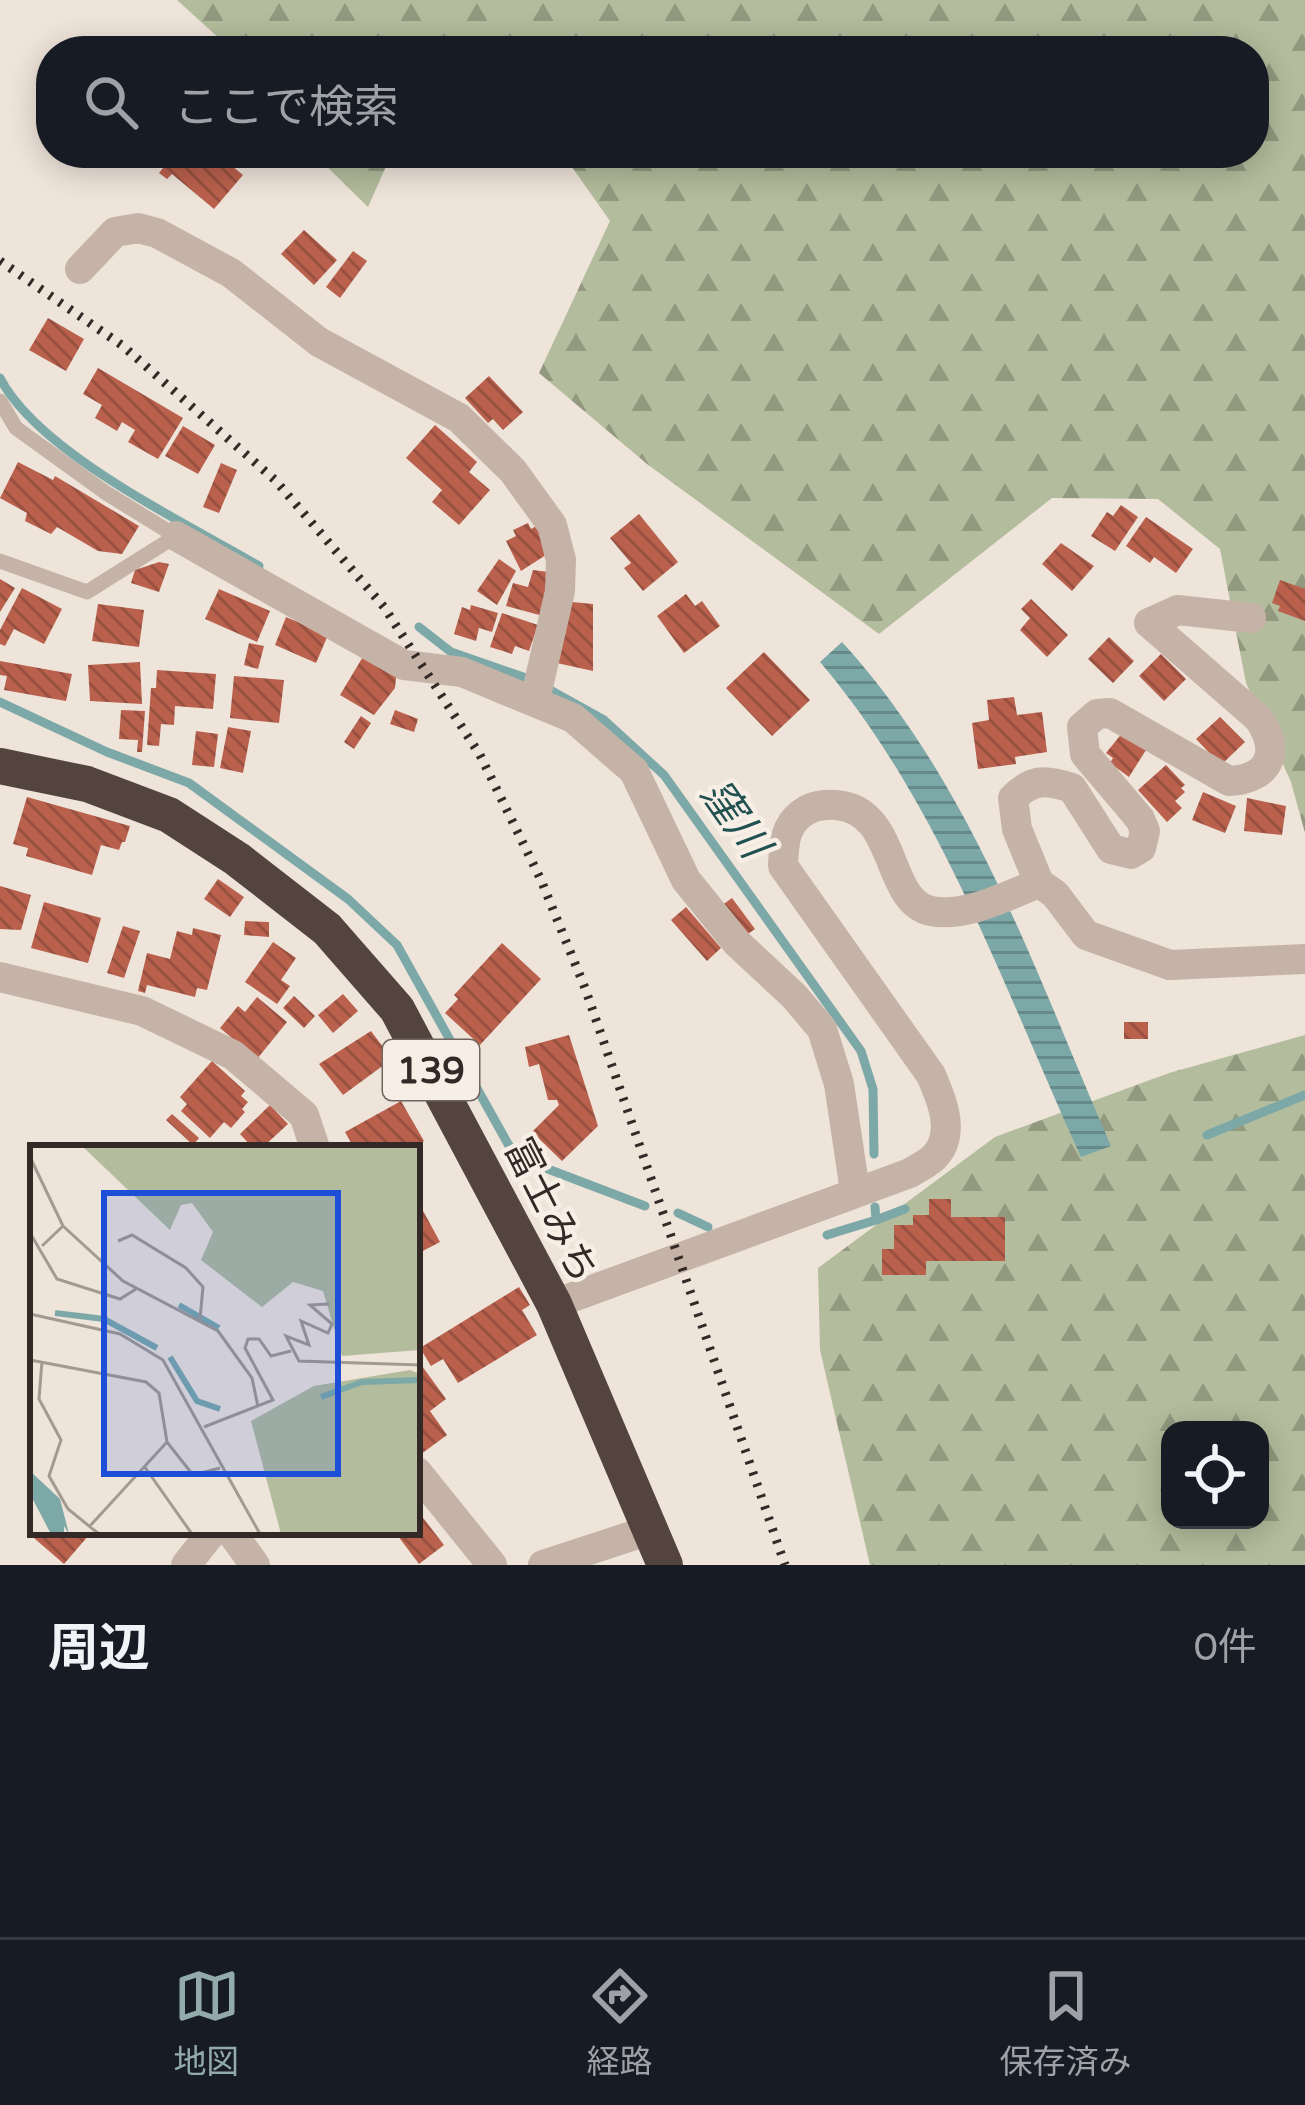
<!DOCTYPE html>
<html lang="ja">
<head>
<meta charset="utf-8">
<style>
	:root { --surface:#171b24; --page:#242831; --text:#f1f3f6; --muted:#9ea1a6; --line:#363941; --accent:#93aaab }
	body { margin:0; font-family:"Varela Round","Noto Sans JP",sans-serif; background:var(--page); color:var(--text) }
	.controls { position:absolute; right:36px; bottom:36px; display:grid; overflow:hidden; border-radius:24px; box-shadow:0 6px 30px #0003 }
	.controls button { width:108px; height:108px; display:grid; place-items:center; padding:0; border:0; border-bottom:3px solid var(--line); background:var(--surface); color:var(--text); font:60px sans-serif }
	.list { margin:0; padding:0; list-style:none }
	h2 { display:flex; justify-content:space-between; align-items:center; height:156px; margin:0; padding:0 48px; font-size:51px }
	h2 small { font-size:39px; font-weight:400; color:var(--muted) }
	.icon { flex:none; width:66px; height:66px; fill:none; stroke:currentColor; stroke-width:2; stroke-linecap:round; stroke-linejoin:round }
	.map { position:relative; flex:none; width:1305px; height:1565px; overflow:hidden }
	.search { position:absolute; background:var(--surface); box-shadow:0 6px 30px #0003; left:36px; right:36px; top:36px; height:132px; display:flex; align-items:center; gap:30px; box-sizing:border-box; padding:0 42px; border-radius:48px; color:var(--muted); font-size:45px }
	.sheet { height:372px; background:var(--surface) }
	nav { display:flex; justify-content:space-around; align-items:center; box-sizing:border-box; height:168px; border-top:3px solid var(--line); background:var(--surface); font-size:33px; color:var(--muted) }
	nav a { display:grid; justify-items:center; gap:6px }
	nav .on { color:var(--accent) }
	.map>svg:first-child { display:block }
	.forest { fill:url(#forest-firs); fill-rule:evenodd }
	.water { fill:url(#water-rules) }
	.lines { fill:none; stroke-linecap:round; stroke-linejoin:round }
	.stream { stroke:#7ca9a8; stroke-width:9 }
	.building { fill:url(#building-back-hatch) }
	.lane { stroke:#c5b3a8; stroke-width:15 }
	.street { stroke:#c5b3a8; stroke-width:30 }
	.highway { stroke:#53443f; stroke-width:36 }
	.rail { stroke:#332a27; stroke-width:9; stroke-dasharray:3 9; stroke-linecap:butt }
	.labels { text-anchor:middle; stroke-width:9; stroke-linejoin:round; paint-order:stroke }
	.shield { fill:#f7eee6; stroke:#6e6560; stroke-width:3 }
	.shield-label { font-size:36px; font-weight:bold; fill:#332a27 }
	.street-label { font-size:39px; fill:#332a27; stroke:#f7eee6 }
	.water-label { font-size:42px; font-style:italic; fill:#215050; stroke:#f7eee6 }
	.inset-river { fill:none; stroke:#7ca9a8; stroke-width:6 }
	.inset-road { fill:none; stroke:#a49a92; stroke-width:3 }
	.view { fill:#1d4ed8; fill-opacity:0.15; stroke:#1d4ed8; stroke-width:6 }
	.inset-edge { fill:none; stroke:#332a27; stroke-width:6 }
</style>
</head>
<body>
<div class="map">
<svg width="1305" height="1565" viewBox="0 0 1305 1565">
	<defs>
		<pattern id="forest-firs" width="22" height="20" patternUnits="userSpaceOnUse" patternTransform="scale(3)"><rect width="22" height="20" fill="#b3bc9c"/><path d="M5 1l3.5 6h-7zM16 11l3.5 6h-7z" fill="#92997f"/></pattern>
		<pattern id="water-rules" width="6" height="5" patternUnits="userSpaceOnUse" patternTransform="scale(3)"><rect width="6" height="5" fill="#7ca9a8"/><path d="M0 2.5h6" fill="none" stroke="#668a89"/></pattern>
		<pattern id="building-back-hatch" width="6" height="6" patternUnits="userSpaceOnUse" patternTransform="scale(3)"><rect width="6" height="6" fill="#ba614d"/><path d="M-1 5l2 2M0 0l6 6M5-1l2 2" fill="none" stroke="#985040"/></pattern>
	</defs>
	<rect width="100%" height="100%" fill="#efe4da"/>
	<!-- forest -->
	<path class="forest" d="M177,0H1305V833L1291,782L1246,683L1220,549L1158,499L1052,498L879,634L647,464L539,373L610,221L562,153H1254V51H233Z
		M313,153H392L368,207Z
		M1305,1035V1565H870L820,1350L818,1268L995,1137L1169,1073ZM1170,1430H1260V1520H1170Z"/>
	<!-- water -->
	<path class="water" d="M842,642C972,784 1035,972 1111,1146L1081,1157C1004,989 941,804 820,662Z"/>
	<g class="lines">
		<!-- stream -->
		<path class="stream" d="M0,378C39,453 184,522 259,566
			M419,627L451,652L532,680L604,720L664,775L861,1051L873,1089L874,1154
			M0,702L107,752L189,783L348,899L397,945L508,1144L519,1158L645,1206
			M1207,1135L1305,1095
			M875,1207L876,1220L905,1209
			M678,1213L708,1227
			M827,1235L876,1220"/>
	</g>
	<!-- building -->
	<path class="building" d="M175,153H216L243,175L214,209L172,174L167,179L159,173Z
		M304,230L337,260L314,285L281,254Z
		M353,251L367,261L340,298L326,287Z
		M48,318L84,339L66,371L29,350Z
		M98,368L183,418L158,459L128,442L135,430L122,422L117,431L95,418L102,405L83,394Z
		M489,376L523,412L503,430L493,419L488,423L465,398Z
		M435,425L477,462L469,472L490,490L459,525L432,502L442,490L406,458Z
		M183,426L215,445L198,474L165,456Z
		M18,462L53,480L55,476L139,526L122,554L98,551L57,527L51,534L25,521L27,513L0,498Z
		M221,463L237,470L219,513L203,507Z
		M1121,505L1138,517L1115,551L1091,536L1107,512L1113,516Z
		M639,514L678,562L643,591L624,568L631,563L610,538Z
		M1146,517L1193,549L1176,573L1154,557L1150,563L1126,546Z
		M528,523L531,529L536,526L549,553L521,571L506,541L516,536L513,530Z
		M1061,543L1094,566L1072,591L1042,564Z
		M499,559L516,571L497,605L477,591Z
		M159,562L169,564L159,592L131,583L135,570Z
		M533,570L549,572L545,589L550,591L543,616L506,606L513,583L528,587Z
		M0,579L15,588L0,612Z
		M1280,580L1305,589V621L1278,611L1280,606L1272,603Z
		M22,588L62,609L44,644L14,629L5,646L0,644V630Z
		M219,589L270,611L257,642L205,619Z
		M686,594L695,606L702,601L720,626L684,653L657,616Z
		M1031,599L1068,635L1047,657L1020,630L1030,618L1021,609Z
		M572,602L593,604V671L557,663Z
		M98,604L144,610L139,647L92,641Z
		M471,605L498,613L492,632L479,628L476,641L454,634L462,607L470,610Z
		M502,613L538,625L529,651L515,646L512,654L490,647Z
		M286,617L328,635L316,663L275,645Z
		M1109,637L1134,661L1113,683L1088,659Z
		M249,643L264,646L258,669L244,665Z
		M764,652L810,700L772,736L726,688Z
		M1161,654L1186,679L1164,701L1139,676Z
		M364,655L397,668L395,688L374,715L340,695Z
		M0,661L72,674L66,701L4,690L7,676L0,675Z
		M140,662L142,704L90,701L88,665Z
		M157,670L216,674L213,709L175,706L174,725L161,724L159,746L147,745L151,688H156Z
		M234,676L284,680L279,723L230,718Z
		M1014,697L1017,715L1042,712L1047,752L1015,757L1016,764L978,769L972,723L989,720L987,700Z
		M121,710L145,711L142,752H137L138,740L119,739Z
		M395,710L418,719L414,732L390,724Z
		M361,716L371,723L354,749L344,742Z
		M1220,717L1245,742L1221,765L1196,739Z
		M228,727L251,731L243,773L220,768Z
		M196,731L218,734L214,767L192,765Z
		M1123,732L1146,750L1129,777L1110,763L1113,758L1106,753Z
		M1166,765L1185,785L1181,788L1185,792L1175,801L1182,808L1167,822L1138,790Z
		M1203,792L1236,806L1225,833L1192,820Z
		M27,797L130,826L125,842H122L119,850L101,845L92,875L26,856L28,848L13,844Z
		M1247,798L1286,806L1282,835L1244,831Z
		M218,879L244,897L230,917L204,899Z
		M0,886L31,895L21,930L0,929Z
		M732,898L755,929L745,936L721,906Z
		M44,902L101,918L88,963L31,948Z
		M686,907L721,948L707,961L671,920Z
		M245,921L269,922V937L244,935Z
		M123,926L140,931L124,978L107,973Z
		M193,928L221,935L207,990L197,988L195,997L147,985L145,993L138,991L147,953L170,959L177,931L192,935Z
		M273,942L296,958L281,980L290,986L277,1004L245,982Z
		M502,943L541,979L480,1045L445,1013L458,999L454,995Z
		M343,994L358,1011L333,1033L318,1015Z
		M294,996L315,1016L304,1028L283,1008Z
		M257,997L287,1022L257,1059L220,1028L238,1006L245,1012Z
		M1124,1022H1148V1039H1124Z
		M371,1031L392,1059L343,1095L319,1064Z
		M569,1035L598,1126L562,1161L532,1132L559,1105L557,1100H548L539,1064L529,1067L525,1047Z
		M212,1061L245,1091L241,1096L248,1102L242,1109L245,1112L231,1128L224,1122L210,1138L181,1111L187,1104L180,1097Z
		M401,1101L424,1141L412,1148H354L345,1132Z
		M270,1105L288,1124L262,1148H253L240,1134Z
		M172,1114L199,1138L193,1145L166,1120Z
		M929,1199H951V1217H1005V1261H926V1275H882V1249H894V1225H913V1215H929Z
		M421,1207L440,1242L417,1254V1209Z
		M519,1287L530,1305L522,1310L537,1335L458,1383L443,1359L431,1366L420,1348Z
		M417,1359L446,1399L430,1411L447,1435L417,1457Z
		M417,1510L444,1545L419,1564L395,1532H417Z
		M33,1526V1532H85L89,1535L64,1564L27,1532Z"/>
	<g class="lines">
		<!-- lane -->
		<path class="lane" d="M0,401L16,428L106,493L176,536L87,592L0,561"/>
		<!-- street -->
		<path class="street" d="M80,269L115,232L138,228L157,233L231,273L319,342L459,418L513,471L552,525L561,560L560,591L535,700
			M176,536L404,665L462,672L573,718L634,771L686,880L737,943L794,996L822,1029L839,1084L855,1191
			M1251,618L1178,610L1149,623L1258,718C1282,751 1270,779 1229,781L1110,713L1097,714L1082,727L1085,754L1140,819L1145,831L1141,848L1131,854L1111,849L1072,788C1046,780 1033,778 1013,798L1017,829L1039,883L1055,894L1086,935L1170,965L1305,959
			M0,977L142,1011L233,1055L304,1115L315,1148
			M554,1304L910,1173C918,1168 931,1162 936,1155C956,1132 941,1098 931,1075L783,866C784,846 784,827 801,814C811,806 824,804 836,805C899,810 884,901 931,911C966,918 1008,895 1039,883
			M417,1472L492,1565
			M231,1532L255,1565
			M186,1565L212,1532
			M543,1565L647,1531"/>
		<!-- highway -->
		<path class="highway" d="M0,766L87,784L169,815L237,859L327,929L397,1009L554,1304L665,1565"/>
		<!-- rail -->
		<path class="rail" d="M0,261L123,346L275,480L384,607L480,755L541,880L585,988L785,1565"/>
	</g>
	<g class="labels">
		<!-- shield labels -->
		<rect class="shield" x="383" y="1040" width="96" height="60" rx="9"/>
		<g class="shield-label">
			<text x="431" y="1083">139</text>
		</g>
		<!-- street labels -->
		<g class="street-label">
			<text transform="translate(552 1210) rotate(63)" y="14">富士みち</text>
		</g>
		<!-- water labels -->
		<g class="water-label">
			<text transform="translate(736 818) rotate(55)" y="15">窪川</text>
		</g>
	</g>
	<!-- overview -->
	<g transform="translate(30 1145)">
		<rect width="390" height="390" fill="#efe4da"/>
		<path d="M52,1H390V205L312,211L293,146L263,137L232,162L171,115L183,87L162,58L151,60L140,85ZM380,225L390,229V389H251L221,276L284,241Z" fill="#b3bc9c"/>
		<path d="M0,326L30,354L39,389L34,381V389H21L0,349Z" fill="#7ca9a8"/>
		<path class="inset-river" d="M149,160L189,183M25,168L74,174L127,203M140,212L167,256L190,264M291,252L332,237L390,235"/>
		<path class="inset-road" d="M0,12L33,81L12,101M33,81L93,136L188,186L222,233L228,262M0,88L27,134L90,154L106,144M88,96L102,90L156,123L173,142L170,174M299,159L280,160L302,179L298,188L271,176L279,200L256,191L269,216L390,220M0,169L90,189L133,215L230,389M0,215L116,237L129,248L137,297M12,216L9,254L31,295L19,331L38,364L69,389M174,282L243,255L215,203L218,194H229L241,211L261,206M114,321L162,389M59,382L137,297L163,330L190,323"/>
		<path class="view" d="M74,48H308V329H74Z"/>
		<rect width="390" height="390" class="inset-edge"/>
	</g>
</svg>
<div class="controls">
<button><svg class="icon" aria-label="locate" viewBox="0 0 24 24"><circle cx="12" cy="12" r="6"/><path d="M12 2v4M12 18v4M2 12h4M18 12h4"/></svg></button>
</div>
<div class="search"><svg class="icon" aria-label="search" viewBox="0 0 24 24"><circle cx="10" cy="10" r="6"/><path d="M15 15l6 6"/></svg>ここで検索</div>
</div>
<section class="sheet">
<h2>周辺<small>0件</small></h2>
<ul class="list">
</ul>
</section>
<nav>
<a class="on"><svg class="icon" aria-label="map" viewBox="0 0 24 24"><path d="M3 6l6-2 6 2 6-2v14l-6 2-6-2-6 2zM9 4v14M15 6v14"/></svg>地図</a>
<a><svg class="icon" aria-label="directions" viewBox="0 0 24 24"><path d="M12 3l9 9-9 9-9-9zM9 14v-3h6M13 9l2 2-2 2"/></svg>経路</a>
<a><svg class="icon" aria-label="saved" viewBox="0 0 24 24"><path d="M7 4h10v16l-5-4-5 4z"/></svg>保存済み</a>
</nav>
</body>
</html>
